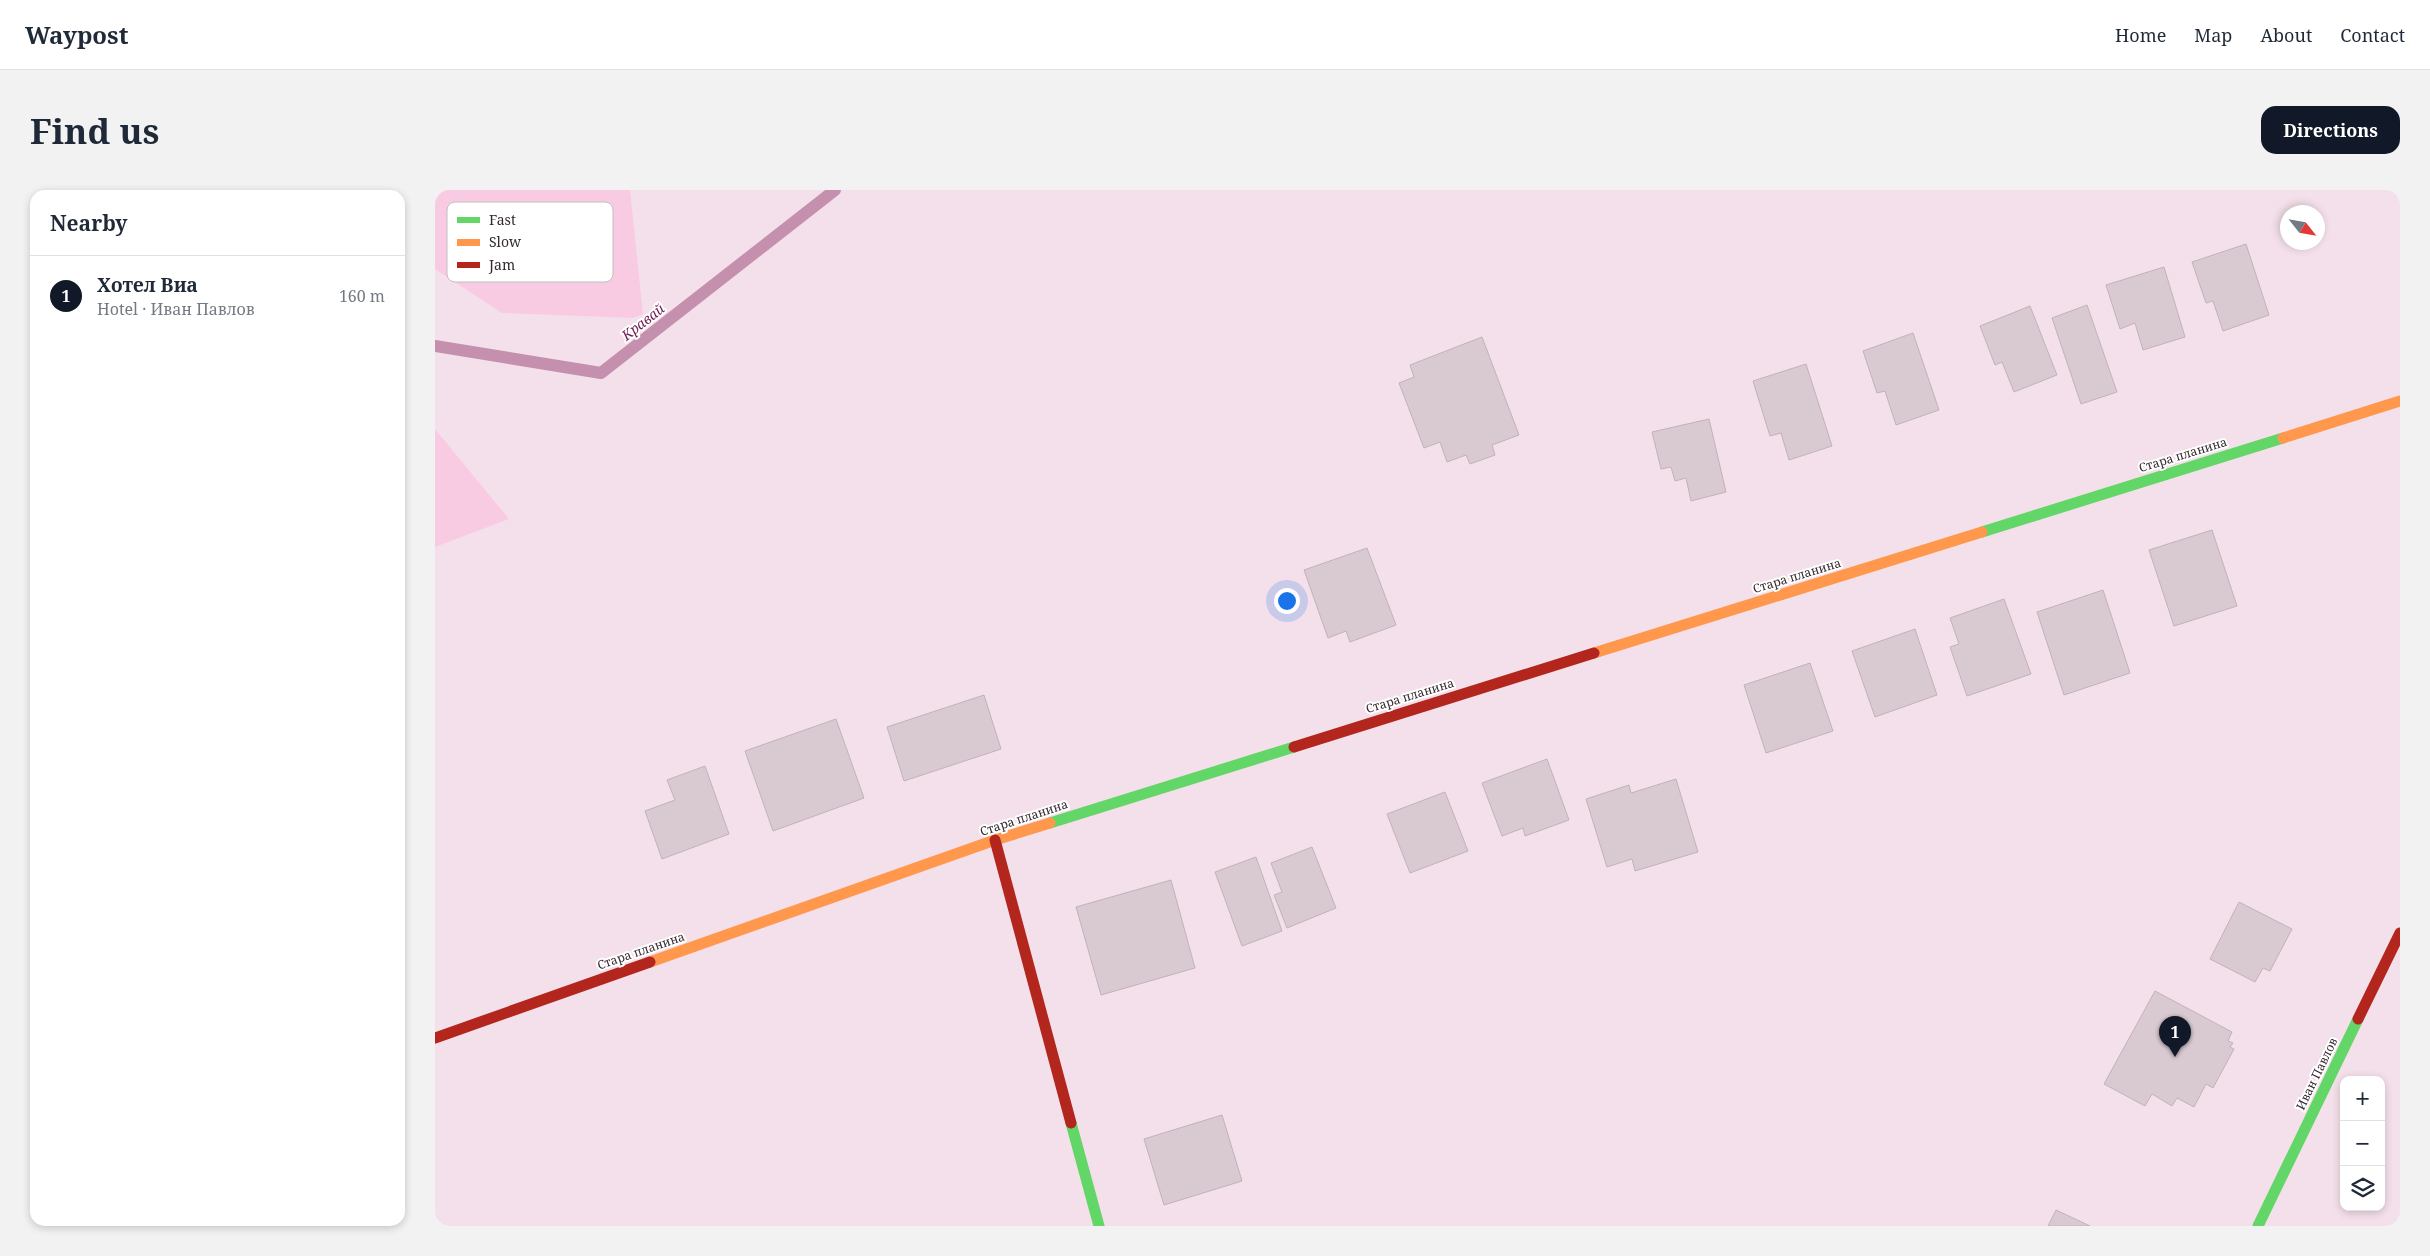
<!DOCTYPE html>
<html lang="en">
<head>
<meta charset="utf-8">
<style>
	:root { --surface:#fff; --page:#f2f2f3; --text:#1f2937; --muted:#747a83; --line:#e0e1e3; --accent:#111827 }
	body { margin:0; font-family:"Noto Serif",serif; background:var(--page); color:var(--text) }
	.controls { position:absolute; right:15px; bottom:15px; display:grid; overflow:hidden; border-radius:10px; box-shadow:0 2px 8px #0003 }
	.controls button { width:45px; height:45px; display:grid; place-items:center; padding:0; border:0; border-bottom:1px solid var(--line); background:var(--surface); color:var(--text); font:25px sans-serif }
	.compass { position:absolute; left:1845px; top:15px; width:45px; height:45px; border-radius:50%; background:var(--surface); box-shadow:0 2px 8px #0003; rotate:121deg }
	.you { position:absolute; left:851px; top:410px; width:18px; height:18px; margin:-12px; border:4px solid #fff; border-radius:50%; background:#1a73e8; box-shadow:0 0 0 8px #1a73e833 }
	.badge { display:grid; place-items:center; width:32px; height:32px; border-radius:50%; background:var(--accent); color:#fff; font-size:16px; font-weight:700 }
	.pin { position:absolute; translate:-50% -41px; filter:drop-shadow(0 1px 2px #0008) }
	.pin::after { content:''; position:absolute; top:26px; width:18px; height:15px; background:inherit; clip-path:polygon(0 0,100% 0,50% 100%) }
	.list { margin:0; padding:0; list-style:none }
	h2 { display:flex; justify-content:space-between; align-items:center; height:65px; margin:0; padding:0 20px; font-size:21px }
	h2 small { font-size:16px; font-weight:400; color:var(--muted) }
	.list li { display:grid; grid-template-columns:32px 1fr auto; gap:15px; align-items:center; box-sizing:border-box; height:80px; padding:0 20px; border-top:1px solid var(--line) }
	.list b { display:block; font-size:19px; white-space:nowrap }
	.list p { margin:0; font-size:16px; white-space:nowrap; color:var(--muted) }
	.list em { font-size:16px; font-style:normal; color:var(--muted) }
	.icon { flex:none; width:28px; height:28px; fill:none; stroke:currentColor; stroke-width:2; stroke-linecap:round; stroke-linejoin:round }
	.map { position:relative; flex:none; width:1965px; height:1036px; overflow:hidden; border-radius:15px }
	header { display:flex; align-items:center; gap:30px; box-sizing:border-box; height:70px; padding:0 25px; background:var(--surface); border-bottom:1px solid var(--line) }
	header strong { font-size:24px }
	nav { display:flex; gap:28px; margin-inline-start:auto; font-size:18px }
	.intro { display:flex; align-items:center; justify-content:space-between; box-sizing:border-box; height:120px; padding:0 30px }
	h1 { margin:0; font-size:35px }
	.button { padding:12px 22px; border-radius:15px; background:var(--accent); color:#fff; font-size:18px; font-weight:700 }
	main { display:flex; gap:30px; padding:0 30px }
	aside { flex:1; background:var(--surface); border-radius:15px; box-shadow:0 2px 8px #0003 }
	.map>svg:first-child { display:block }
	.green { fill:#f9cbe3 }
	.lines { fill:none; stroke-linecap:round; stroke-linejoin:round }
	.stream { stroke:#c590ae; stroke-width:12 }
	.building { fill:#d9c9d1; stroke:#c1b2ba }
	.fast { stroke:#63d668; stroke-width:11 }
	.slow { stroke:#ff974d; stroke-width:11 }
	.jam { stroke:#b3261e; stroke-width:11 }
	.labels { text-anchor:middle; stroke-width:4; stroke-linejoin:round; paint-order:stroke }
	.street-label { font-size:12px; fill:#35282f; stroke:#fff }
	.water-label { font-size:14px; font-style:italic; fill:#6f1d52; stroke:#fff }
	.key { fill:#fff; stroke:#c2bec1; stroke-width:1 }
	.key-label { font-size:14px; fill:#35282f }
</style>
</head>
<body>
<header>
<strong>Waypost</strong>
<nav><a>Home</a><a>Map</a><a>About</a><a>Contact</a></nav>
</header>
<div class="intro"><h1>Find us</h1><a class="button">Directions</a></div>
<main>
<aside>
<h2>Nearby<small></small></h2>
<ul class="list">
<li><span class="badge">1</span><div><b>Хотел Виа</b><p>Hotel · Иван Павлов</p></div><em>160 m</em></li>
</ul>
</aside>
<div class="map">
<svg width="1965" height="1036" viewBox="0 0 1965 1036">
	<rect width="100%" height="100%" fill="#f4e0ea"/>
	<!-- green -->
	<path class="green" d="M0,0H195L208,124L198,128L67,123L0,79Z
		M0,239L74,329L0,357Z"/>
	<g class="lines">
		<!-- stream -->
		<path class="stream" d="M0,156L166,183L400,0"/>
	</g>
	<!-- building -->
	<path class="building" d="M1811,54L1834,125L1788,141L1778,111L1771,113L1757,72Z
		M1729,77L1750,147L1708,160L1700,133L1685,139L1671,95Z
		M1652,115L1682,202L1646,214L1617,128Z
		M1595,116L1622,185L1579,202L1567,172L1560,175L1545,136Z
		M1478,143L1504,220L1461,235L1450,201L1442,203L1428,161Z
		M1047,147L1084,245L1057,255L1060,265L1035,274L1031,265L1012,272L1005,252L989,258L964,193L979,187L975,175Z
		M1371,174L1397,256L1354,270L1346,243L1335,246L1318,191Z
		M1274,229L1291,302L1256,311L1251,288L1240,291L1236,277L1226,279L1217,242Z
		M1777,340L1802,416L1739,436L1714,360Z
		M932,358L961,435L915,452L911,441L893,448L869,380Z
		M1668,400L1695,483L1629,505L1602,422Z
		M1569,409L1596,484L1532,506L1515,457L1524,454L1515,428Z
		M1480,439L1502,505L1440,527L1417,461Z
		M1375,473L1398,541L1331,563L1309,495Z
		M549,505L566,559L469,591L452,537Z
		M401,529L429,608L338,641L310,561Z
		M1112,569L1134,630L1090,646L1088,638L1067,646L1047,593Z
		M270,576L294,644L227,669L210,621L240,610L232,590Z
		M1241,589L1263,662L1200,681L1197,669L1172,677L1151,609L1194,595L1196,603Z
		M1010,602L1033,661L975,683L952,624Z
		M877,657L901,718L852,738L839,705L847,702L836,673Z
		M821,667L847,741L807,756L780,682Z
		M736,690L760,778L666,805L641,717Z
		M1804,712L1857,739L1835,781L1828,778L1820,792L1775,769Z
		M1720,801L1797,842L1793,851L1798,853L1795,857L1799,859L1778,898L1771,894L1759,917L1742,908L1737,916L1717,904L1710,916L1669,894Z
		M787,925L807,991L729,1015L709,949Z
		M1621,1020L1655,1036H1613Z"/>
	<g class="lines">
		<!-- fast -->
		<path class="fast" d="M1547,342L1848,248
			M615,633L859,557
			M636,933L664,1036
			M1823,1036L1923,829"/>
		<!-- slow -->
		<path class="slow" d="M1848,248L1965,211
			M1159,463L1547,342
			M215,772L560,650L615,633"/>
		<!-- jam -->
		<path class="jam" d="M859,557L1159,463
			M560,650L636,933
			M1923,829L1965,743
			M0,848L215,772"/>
	</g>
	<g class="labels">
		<!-- street labels -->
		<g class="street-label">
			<text transform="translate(1748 265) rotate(-17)" y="4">Стара планина</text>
			<text transform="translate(1362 386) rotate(-17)" y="4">Стара планина</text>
			<text transform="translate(975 506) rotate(-17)" y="4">Стара планина</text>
			<text transform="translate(589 628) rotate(-18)" y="4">Стара планина</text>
			<text transform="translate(206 761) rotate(-19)" y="4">Стара планина</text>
			<text transform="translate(1882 884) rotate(-64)" y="4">Иван Павлов</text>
		</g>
		<!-- water labels -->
		<g class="water-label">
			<text transform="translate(208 132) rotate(-38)" y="5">Кравай</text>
		</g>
	</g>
	<!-- legend -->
	<rect x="12" y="12" width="166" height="80" rx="8" class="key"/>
	<rect x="22" y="27" width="23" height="6" fill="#63d668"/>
	<rect x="22" y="49" width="23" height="7" fill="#ff974d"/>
	<rect x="22" y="72" width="23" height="6" fill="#b3261e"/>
	<g class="key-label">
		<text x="54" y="35">Fast</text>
		<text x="54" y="57">Slow</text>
		<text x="54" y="80">Jam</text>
	</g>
</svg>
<div class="controls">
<button>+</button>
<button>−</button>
<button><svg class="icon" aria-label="layers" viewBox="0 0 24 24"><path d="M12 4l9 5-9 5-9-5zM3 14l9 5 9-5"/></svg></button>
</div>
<svg class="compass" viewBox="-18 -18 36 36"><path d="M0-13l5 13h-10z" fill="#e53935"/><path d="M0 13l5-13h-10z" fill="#747a83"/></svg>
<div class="you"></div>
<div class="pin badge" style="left:1740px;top:867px">1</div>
</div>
</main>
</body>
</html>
